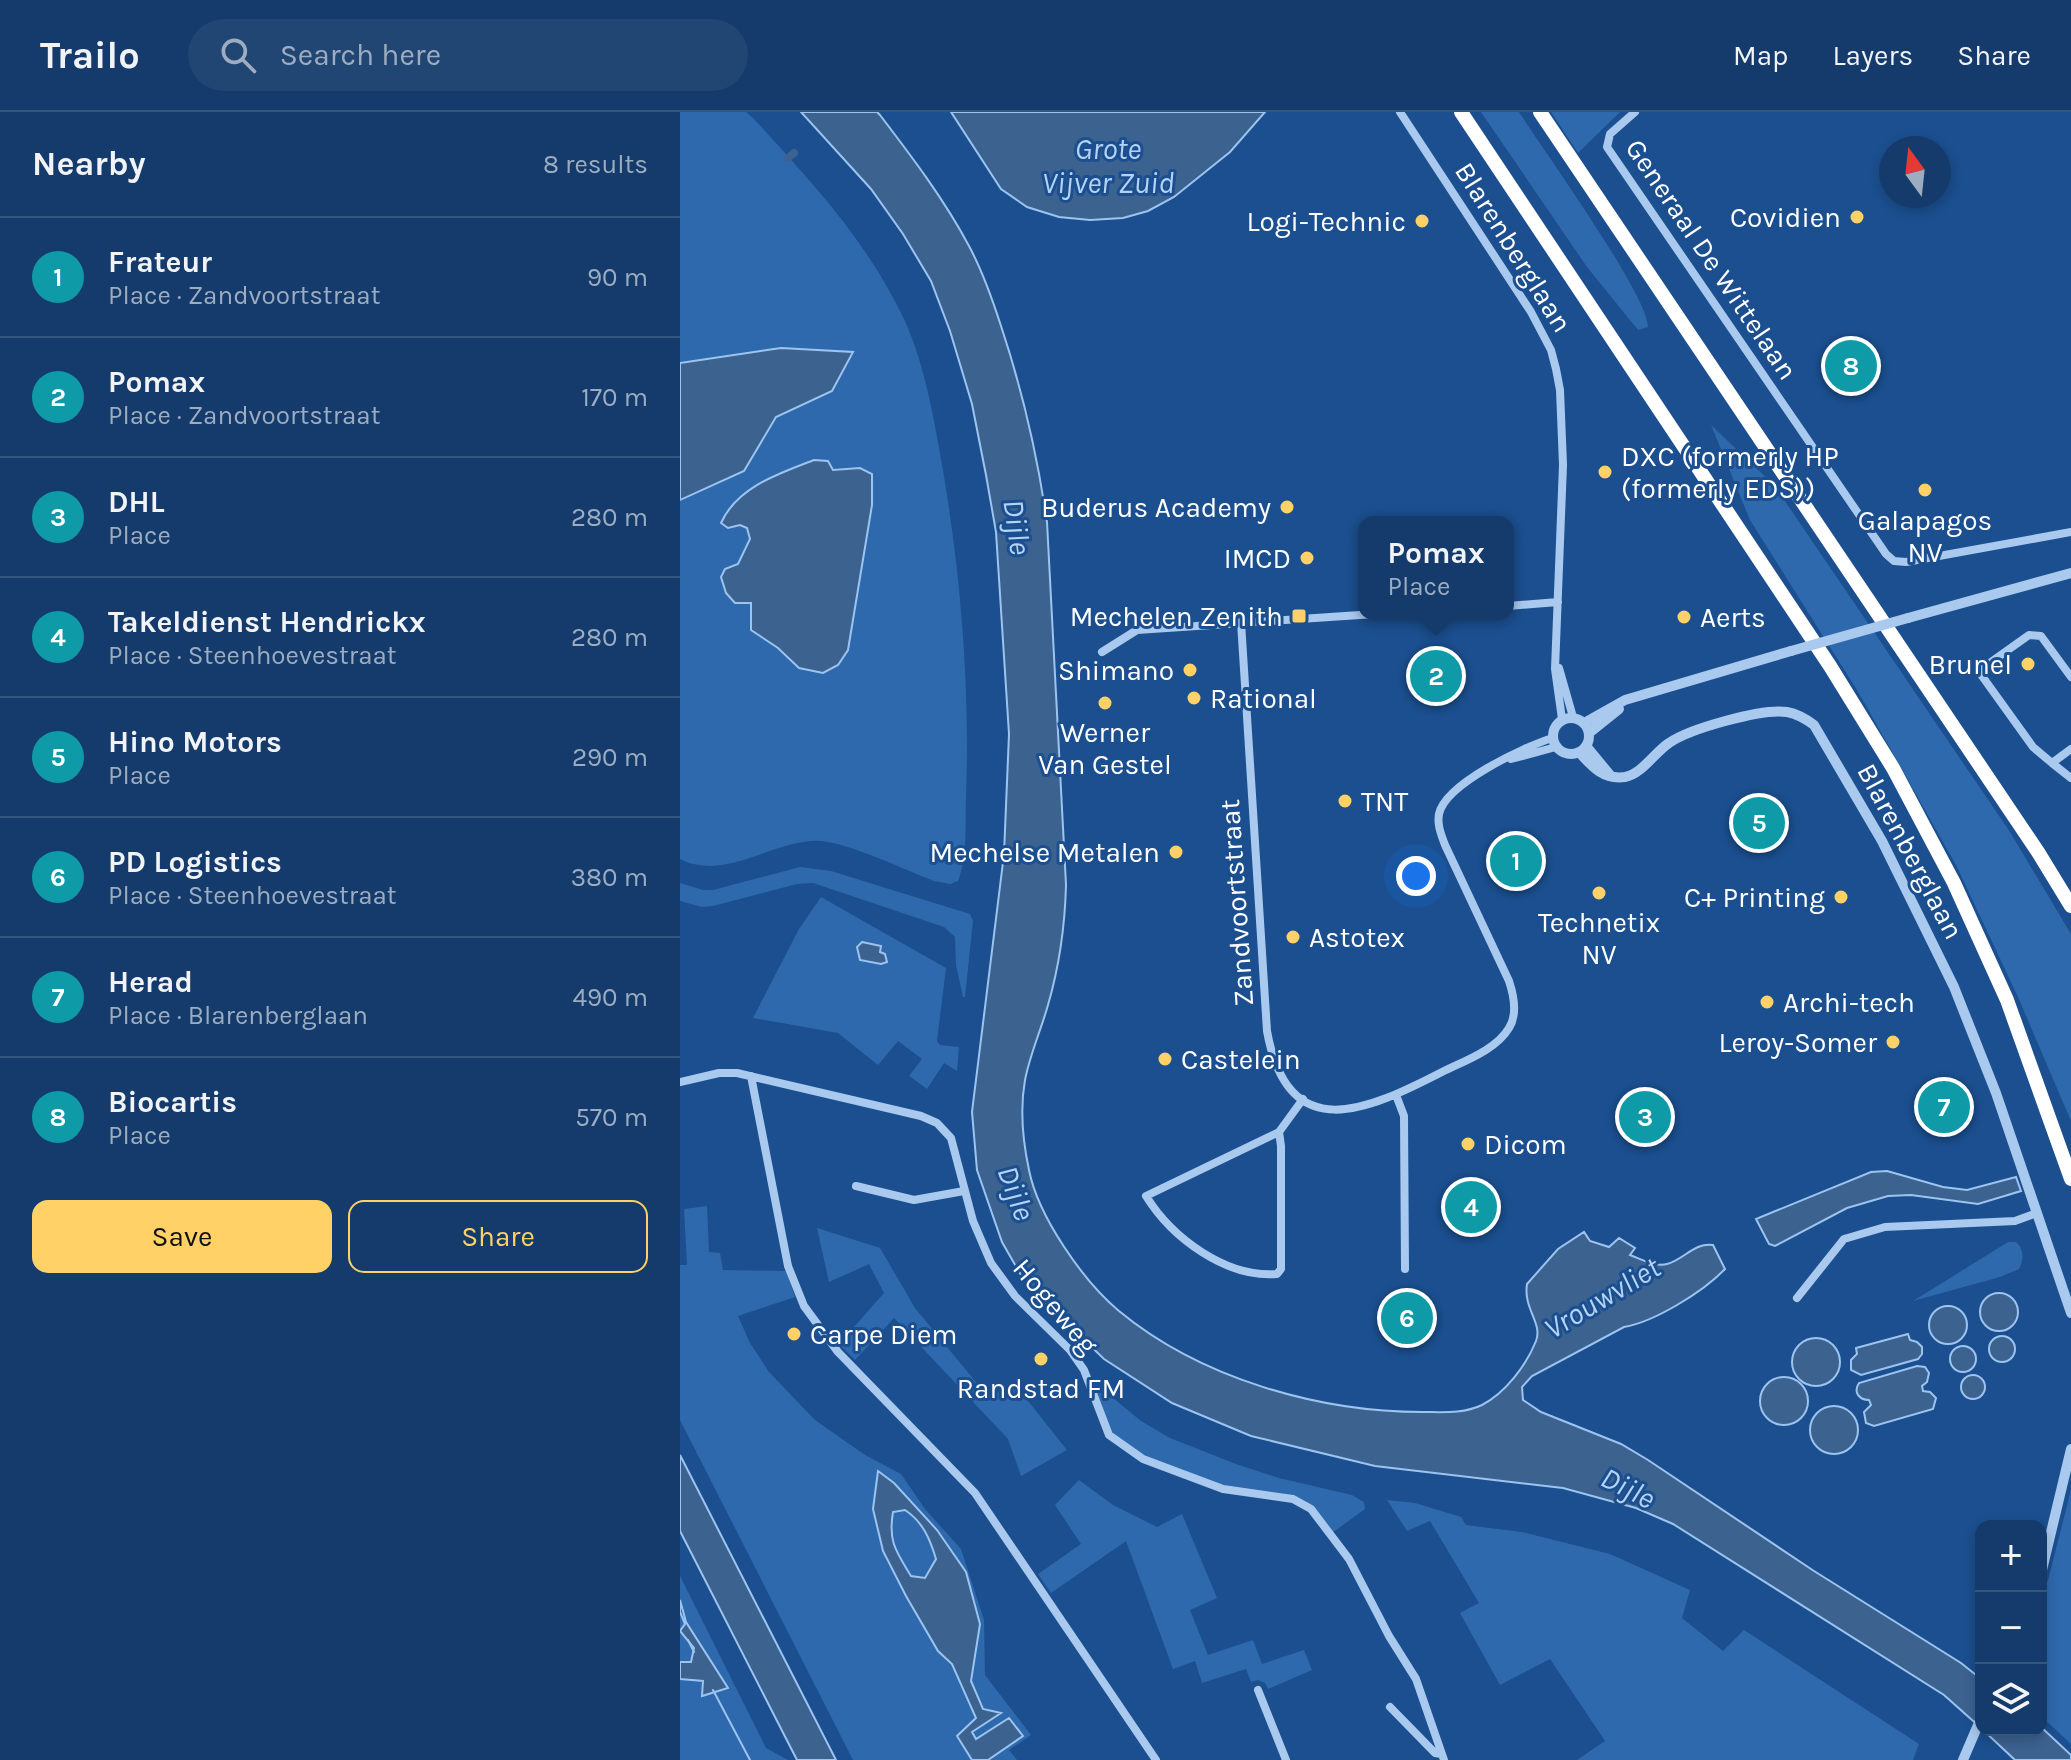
<!DOCTYPE html>
<html lang="en">
<head>
<meta charset="utf-8">
<style>
	:root { --surface:#143b6b; --page:#214673; --text:#f1f3f6; --muted:#9dadc1; --line:#33557e; --accent:#ffd166 }
	body { margin:0; font-family:Karla,sans-serif; background:var(--page); color:var(--text) }
	.controls { position:absolute; right:24px; bottom:24px; display:grid; overflow:hidden; border-radius:16px; box-shadow:0 4px 12px #0003 }
	.controls button { width:72px; height:72px; display:grid; place-items:center; padding:0; border:0; border-bottom:2px solid var(--line); background:var(--surface); color:var(--text); font:40px sans-serif }
	.compass { position:absolute; left:1199px; top:24px; width:72px; height:72px; border-radius:50%; background:var(--surface); box-shadow:0 4px 12px #0003; rotate:345deg }
	.you { position:absolute; left:736px; top:764px; width:28px; height:28px; margin:-20px; border:6px solid #fff; border-radius:50%; background:#1a73e8; box-shadow:0 0 0 12px #1a73e833 }
	.badge { display:grid; place-items:center; width:52px; height:52px; border-radius:50%; background:var(--accent); color:#fff; font-size:26px; font-weight:700 }
	.pin { position:absolute; translate:-50% -50%; border:4px solid #fff; box-shadow:0 2px 8px #0006 }
	.popup { position:absolute; left:678px; top:404px; width:156px; height:104px; box-sizing:border-box; display:grid; place-content:center; border-radius:16px; background:var(--surface); filter:drop-shadow(0 2px 6px #0005); font-size:26px; white-space:nowrap; color:var(--muted) }
	.popup b { font-size:30px; color:var(--text) }
	.popup::after { content:''; position:absolute; left:50%; top:100%; margin-left:-16px; border:16px solid transparent; border-top-color:var(--surface) }
	.list { margin:0; padding:0; list-style:none }
	h2 { display:flex; justify-content:space-between; align-items:center; height:104px; margin:0; padding:0 32px; font-size:34px }
	h2 small { font-size:26px; font-weight:400; color:var(--muted) }
	.list li { display:grid; grid-template-columns:52px 1fr auto; gap:24px; align-items:center; box-sizing:border-box; height:120px; padding:0 32px; border-top:2px solid var(--line) }
	.list b { display:block; font-size:30px; white-space:nowrap }
	.list p { margin:0; font-size:26px; white-space:nowrap; color:var(--muted) }
	.list em { font-size:26px; font-style:normal; color:var(--muted) }
	.actions { display:flex; gap:16px; padding:24px 32px }
	.actions a { flex:1; padding:18px 0; border:2px solid var(--accent); border-radius:16px; text-align:center; font-size:28px; color:var(--accent) }
	.actions .main { background:var(--accent); color:#111 }
	.icon { flex:none; width:44px; height:44px; fill:none; stroke:currentColor; stroke-width:2; stroke-linecap:round; stroke-linejoin:round }
	.map { position:relative; flex:none; width:1391px; height:1648px; overflow:hidden }
	header { display:flex; align-items:center; gap:48px; box-sizing:border-box; height:112px; padding:0 40px; background:var(--surface); border-bottom:2px solid var(--line) }
	header strong { font-size:38px }
	nav { display:flex; gap:44px; margin-inline-start:auto; font-size:28px }
	.search { width:560px; height:72px; background:var(--page); display:flex; align-items:center; gap:20px; box-sizing:border-box; padding:0 28px; border-radius:44px; color:var(--muted); font-size:30px }
	main { display:flex }
	aside { flex:1; background:var(--surface) }
	.map>svg:first-child { display:block }
	.green { fill:#2e69ad }
	.water { fill:#3c6290; stroke:#9cc4f0; stroke-width:2; fill-rule:evenodd }
	.lines { fill:none; stroke-linecap:round; stroke-linejoin:round }
	.stream { stroke:#9cc4f0; stroke-width:2 }
	.canal { stroke:#3c6290; stroke-width:8 }
	.minor { stroke:#a9c9ee; stroke-width:8 }
	.tertiary { stroke:#a9c9ee; stroke-width:10 }
	.motorway { stroke:#fff; stroke-width:14 }
	.tertiary-bridge { stroke:#a9c9ee; stroke-width:10 }
	.poi-dot { fill:#ffd166; stroke:#1b4f8f; stroke-width:3 }
	.labels { text-anchor:middle; stroke-width:6; stroke-linejoin:round; paint-order:stroke }
	.poi-label { font-size:28px; fill:#fff; stroke:#1b4f8f; text-anchor:end }
	.street-label { font-size:28px; fill:#fff; stroke:#1b4f8f }
	.water-label { font-size:30px; font-style:italic; fill:#b5d3f5; stroke:#1b4f8f }
</style>
</head>
<body>
<header>
<strong>Trailo</strong>
<div class="search"><svg class="icon" aria-label="search" viewBox="0 0 24 24"><circle cx="10" cy="10" r="6"/><path d="M15 15l6 6"/></svg>Search here</div>
<nav><a>Map</a><a>Layers</a><a>Share</a></nav>
</header>
<main>
<aside>
<h2>Nearby<small>8 results</small></h2>
<ul class="list">
<li><span class="badge" style="background:#0f9aa8">1</span><div><b>Frateur</b><p>Place · Zandvoortstraat</p></div><em>90 m</em></li>
<li><span class="badge" style="background:#0f9aa8">2</span><div><b>Pomax</b><p>Place · Zandvoortstraat</p></div><em>170 m</em></li>
<li><span class="badge" style="background:#0f9aa8">3</span><div><b>DHL</b><p>Place</p></div><em>280 m</em></li>
<li><span class="badge" style="background:#0f9aa8">4</span><div><b>Takeldienst Hendrickx</b><p>Place · Steenhoevestraat</p></div><em>280 m</em></li>
<li><span class="badge" style="background:#0f9aa8">5</span><div><b>Hino Motors</b><p>Place</p></div><em>290 m</em></li>
<li><span class="badge" style="background:#0f9aa8">6</span><div><b>PD Logistics</b><p>Place · Steenhoevestraat</p></div><em>380 m</em></li>
<li><span class="badge" style="background:#0f9aa8">7</span><div><b>Herad</b><p>Place · Blarenberglaan</p></div><em>490 m</em></li>
<li><span class="badge" style="background:#0f9aa8">8</span><div><b>Biocartis</b><p>Place</p></div><em>570 m</em></li>
</ul>
<div class="actions"><a class="main">Save</a><a>Share</a></div>
</aside>
<div class="map">
<svg width="1391" height="1648" viewBox="0 0 1391 1648">
	<rect width="100%" height="100%" fill="#1b4f8f"/>
	<!-- green -->
	<path class="green" d="M0,0H66L74,7C133,72 184,125 223,205C245,251 254,308 263,358C281,466 290,574 286,684C285,711 288,744 278,769L270,772L254,769C224,758 161,726 131,729C87,732 44,769 0,747Z
		M801,0H839C862,36 968,183 968,215L958,218L907,155Z
		M871,0H940L898,41Z
		M1031,313L1094,373L1330,720L1391,822V1009L1338,885L1276,753L1177,578L1070,408Z
		M120,755L151,759L290,802L293,809L285,885H283L276,853L275,825L264,815L133,771L117,772L33,794L22,795L0,789V771L23,778H33Z
		M141,785L266,856L257,929L260,933L279,935L277,959L264,951L247,977L229,964L242,947L218,929L198,953L158,921L73,906L119,817Z
		M27,1094L29,1140L40,1141L43,1158L106,1159L115,1185L58,1204L70,1231L89,1260L135,1308L185,1343L221,1362L245,1397L281,1437L304,1508L305,1563L351,1623L329,1638L337,1648H308L343,1624L296,1627L292,1619L320,1601L303,1597L291,1569L292,1546L257,1418L214,1371L199,1360L193,1397L203,1439L226,1484L258,1539L272,1552L297,1607L277,1624L292,1648H173L0,1308V1153H7L4,1097Z
		M137,1116L200,1136L235,1196L309,1286L333,1270L387,1338L341,1364L328,1327L214,1206L175,1248L159,1232L204,1181L189,1152L149,1170Z
		M1328,1130H1336C1344,1137 1344,1148 1339,1157L1320,1165L1233,1189Z
		M421,1276L461,1309L490,1326L556,1352L599,1366L672,1383L684,1390L685,1397L652,1421L630,1394L552,1378L472,1348L433,1325L414,1281Z
		M399,1368L433,1393L477,1415L502,1402L537,1486L510,1498L528,1543L573,1528L582,1552L624,1538L632,1558L588,1577L585,1571L578,1568L571,1570L566,1557L522,1571L515,1549L493,1557L446,1429L371,1481L358,1462L401,1432L375,1393Z
		M1391,1378V1632L1361,1604V1486L1368,1468Z
		M707,1388L735,1391L781,1405L786,1413L842,1420L930,1442L1010,1478L1002,1506L1043,1539L1064,1518L1239,1632L1233,1648H897L925,1629L870,1547L820,1573L780,1501L799,1491L750,1409L727,1419Z
		M225,1398C243,1410 250,1426 256,1447L245,1466L232,1464C215,1437 208,1432 213,1400Z
		M0,1464L86,1636L108,1648H0Z"/>
	<!-- water -->
	<path class="water" d="M121,0H197L200,3C232,45 264,87 289,134C303,160 312,186 321,214C343,280 357,341 367,410L386,773C385,812 379,855 368,893C361,918 350,942 345,968C340,996 343,1030 349,1058C358,1104 403,1169 439,1199C520,1266 638,1300 742,1300C763,1300 783,1302 802,1293C825,1281 846,1254 856,1229C863,1211 843,1197 847,1172L878,1137L904,1120L910,1129L929,1135L939,1126L955,1136L950,1143C961,1147 974,1155 987,1152C1003,1148 1015,1130 1033,1133L1045,1157C1023,1180 974,1210 944,1215L852,1264L842,1275L843,1288L861,1300L941,1332L968,1348L1134,1459L1281,1551L1301,1567V1616L1264,1583L993,1412L956,1396L883,1376L695,1354L571,1324L492,1291L424,1247L346,1172L322,1130L297,1058L292,1000L324,742L329,622L316,420L306,363L292,292L270,219L251,169L223,122L191,77Z
		M271,0H585L550,40L494,85L468,99L443,106L410,108L379,105L347,95L321,77Z
		M101,236L173,240L152,279L96,305L64,359L0,388V251Z
		M134,348L148,349L153,358L180,356L192,362V393L168,538L158,553L143,561L119,556L98,536L71,518V491H55L46,481L41,465L45,457L58,452L70,427L67,416L60,413L48,416L41,411C57,375 100,361 134,348Z
		M182,830L201,834L200,840L205,842L207,850L201,852L180,848L177,835Z
		M1207,1059L1263,1075L1287,1078L1336,1065L1341,1079L1298,1092L1231,1083L1208,1084L1167,1096L1095,1134L1089,1132L1076,1107L1191,1060Z
		M1300 1200a19 19 0 1 1 38 0a19 19 0 1 1-38 0Z
		M1249 1213a19 19 0 1 1 38 0a19 19 0 1 1-38 0Z
		M1228,1222L1230,1228L1237,1230L1242,1235V1242L1238,1247L1181,1263L1171,1258V1248L1177,1242L1176,1236Z
		M1309 1237a13 13 0 1 1 26 0a13 13 0 1 1-26 0Z
		M1112 1250a24 24 0 1 1 48 0a24 24 0 1 1-48 0Z
		M1270 1247a13 13 0 1 1 26 0a13 13 0 1 1-26 0Z
		M1237,1254L1245,1255L1249,1261L1247,1270L1242,1274L1243,1279L1250,1280L1256,1286L1253,1297L1194,1314L1186,1311L1184,1300L1191,1293L1189,1288C1179,1288 1173,1280 1179,1271Z
		M1281 1275a12 12 0 1 1 24 0a12 12 0 1 1-24 0Z
		M1080 1289a24 24 0 1 1 48 0a24 24 0 1 1-48 0Z
		M1130 1318a24 24 0 1 1 48 0a24 24 0 1 1-48 0Z
		M0,1343L156,1648H117L0,1419Z
		M198,1359L214,1371L257,1418L286,1460L300,1512L291,1569L303,1597L321,1601L292,1620L296,1627L329,1606L343,1624L308,1648H292L277,1624L296,1606L272,1552L258,1539L226,1484L203,1439L193,1397ZM225,1398C243,1410 250,1427 256,1447L245,1466L231,1464C216,1439 208,1430 213,1400Z
		M0,1488L6,1510L48,1576L22,1584L23,1569L0,1567V1550H11L14,1536L0,1519L5,1512L0,1500Z
		M1361,1615L1391,1643V1648H1335L1303,1618H1361Z"/>
	<g class="lines">
		<!-- stream -->
		<path class="stream" d="M8,1528L14,1540
			M33,1578L70,1648"/>
		<!-- canal -->
		<path class="canal" d="M108,46L114,41"/>
		<!-- minor -->
		<path class="minor" d="M720,0L851,200L871,238L876,257L880,278L883,353L875,557L882,607
			M955,0L930,22L927,35L1206,442L1214,449L1226,450L1391,420
			M828,494L878,490
			M561,510L587,919C608,1036 688,998 762,960C784,949 816,938 829,916C838,902 834,884 829,869L765,733C761,722 757,713 759,702C765,672 845,634 873,626
			M422,540L457,518L695,502
			M879,556L893,605
			M1391,565L1361,524L1349,523L1304,555L1302,564L1353,635L1372,651L1391,637
			M831,647L876,635
			M1372,651L1391,666
			M71,964L108,1154L124,1194L158,1240L295,1381L476,1648
			M0,970L39,961H57L241,1004L257,1011L271,1026L293,1109L311,1151L335,1184L390,1238L404,1258L429,1323L463,1347L543,1377L613,1387L631,1397L669,1447L709,1524L736,1567L764,1648
			M716,983L724,1004L725,1157
			M599,1020L601,1034V1157L597,1162C546,1166 492,1126 466,1084L599,1020L623,987
			M176,1074L234,1088L284,1079
			M1117,1186L1164,1127L1205,1115L1335,1109L1357,1101
			M578,1578L606,1648
			M710,1595L755,1641L761,1642"/>
		<!-- tertiary -->
		<path class="tertiary" d="M1228,506L1391,461
			M873 624a18 18 0 1 1 36 0a18 18 0 1 1-36 0Z
			M904,611L945,588L1111,539
			M909,621L939,597
			M906,634L930,663
			M899,640C912,655 924,668 945,665C962,662 975,640 989,631C1009,617 1082,596 1107,600C1118,602 1126,607 1134,613L1202,729L1274,875L1316,981L1391,1201
			M1361,1462L1391,1337
			M1283,1648L1301,1606"/>
		<!-- motorway -->
		<path class="motorway" d="M781,0L1150,554L1213,656L1274,771L1327,888L1391,1067
			M860,0L1358,740L1391,794"/>
		<!-- tertiary-bridge -->
		<path class="tertiary-bridge" d="M1111,539L1228,506"/>
	</g>
	<!-- markers -->
	<g class="poi-dot">
		<circle cx="1177" cy="105" r="8"/>
		<circle cx="742" cy="109" r="8"/>
		<circle cx="925" cy="360" r="8"/>
		<circle cx="1245" cy="378" r="8"/>
		<circle cx="607" cy="395" r="8"/>
		<circle cx="627" cy="446" r="8"/>
		<rect x="611" y="496" width="16" height="16" rx="4"/>
		<circle cx="1004" cy="505" r="8"/>
		<circle cx="1348" cy="552" r="8"/>
		<circle cx="510" cy="558" r="8"/>
		<circle cx="514" cy="586" r="8"/>
		<circle cx="425" cy="591" r="8"/>
		<circle cx="665" cy="689" r="8"/>
		<circle cx="496" cy="740" r="8"/>
		<circle cx="919" cy="781" r="8"/>
		<circle cx="1161" cy="785" r="8"/>
		<circle cx="613" cy="825" r="8"/>
		<circle cx="1087" cy="890" r="8"/>
		<circle cx="1213" cy="930" r="8"/>
		<circle cx="485" cy="947" r="8"/>
		<circle cx="788" cy="1032" r="8"/>
		<circle cx="114" cy="1222" r="8"/>
		<circle cx="361" cy="1247" r="8"/>
	</g>
	<g class="labels">
		<!-- poi labels -->
		<g class="poi-label">
			<text x="1161" y="115">Covidien</text>
			<text x="726" y="119">Logi-Technic</text>
			<text x="941" y="354" text-anchor="start">DXC (formerly HP<tspan x="941" dy="32">(formerly EDS))</tspan></text>
			<text x="591" y="405">Buderus Academy</text>
			<text x="1245" y="418" text-anchor="middle">Galapagos<tspan x="1245" dy="32">NV</tspan></text>
			<text x="611" y="456">IMCD</text>
			<text x="603" y="514">Mechelen Zenith</text>
			<text x="1020" y="515" text-anchor="start">Aerts</text>
			<text x="1332" y="562">Brunel</text>
			<text x="494" y="568">Shimano</text>
			<text x="530" y="596" text-anchor="start">Rational</text>
			<text x="425" y="630" text-anchor="middle">Werner<tspan x="425" dy="32">Van Gestel</tspan></text>
			<text x="681" y="699" text-anchor="start">TNT</text>
			<text x="480" y="750">Mechelse Metalen</text>
			<text x="1145" y="795">C+ Printing</text>
			<text x="919" y="820" text-anchor="middle">Technetix<tspan x="919" dy="32">NV</tspan></text>
			<text x="629" y="835" text-anchor="start">Astotex</text>
			<text x="1103" y="900" text-anchor="start">Archi-tech</text>
			<text x="1197" y="940">Leroy-Somer</text>
			<text x="501" y="957" text-anchor="start">Castelein</text>
			<text x="804" y="1042" text-anchor="start">Dicom</text>
			<text x="130" y="1232" text-anchor="start">Carpe Diem</text>
			<text x="361" y="1286" text-anchor="middle">Randstad FM</text>
		</g>
		<!-- street labels -->
		<g class="street-label">
			<text transform="translate(834 135) rotate(58)" y="10">Blarenberglaan</text>
			<text transform="translate(1032 147) rotate(56)" y="10">Generaal De Wittelaan</text>
			<text transform="translate(1231 739) rotate(62)" y="10">Blarenberglaan</text>
			<text transform="translate(556 791) rotate(-94)" y="10">Zandvoortstraat</text>
			<text transform="translate(376 1194) rotate(50)" y="10">Hogeweg</text>
		</g>
		<!-- water labels -->
		<g class="water-label">
			<text x="428" y="47">Grote<tspan x="428" dy="34">Vijver Zuid</tspan></text>
			<text transform="translate(337 415) rotate(82)" y="10">Dijle</text>
			<text transform="translate(336 1081) rotate(70)" y="10">Dijle</text>
			<text transform="translate(922 1186) rotate(-31)" y="10">Vrouwvliet</text>
			<text transform="translate(948 1376) rotate(27)" y="10">Dijle</text>
		</g>
	</g>
</svg>
<div class="controls">
<button>+</button>
<button>−</button>
<button><svg class="icon" aria-label="layers" viewBox="0 0 24 24"><path d="M12 4l9 5-9 5-9-5zM3 14l9 5 9-5"/></svg></button>
</div>
<svg class="compass" viewBox="-18 -18 36 36"><path d="M0-13l5 13h-10z" fill="#e53935"/><path d="M0 13l5-13h-10z" fill="#9dadc1"/></svg>
<div class="you"></div>
<div class="pin badge" style="left:836px;top:749px;background:#0f9aa8">1</div>
<div class="pin badge" style="left:756px;top:564px;background:#0f9aa8">2</div>
<div class="popup"><b>Pomax</b>Place</div>
<div class="pin badge" style="left:965px;top:1005px;background:#0f9aa8">3</div>
<div class="pin badge" style="left:791px;top:1095px;background:#0f9aa8">4</div>
<div class="pin badge" style="left:1079px;top:711px;background:#0f9aa8">5</div>
<div class="pin badge" style="left:727px;top:1206px;background:#0f9aa8">6</div>
<div class="pin badge" style="left:1264px;top:995px;background:#0f9aa8">7</div>
<div class="pin badge" style="left:1171px;top:254px;background:#0f9aa8">8</div>
</div>
</main>
</body>
</html>
